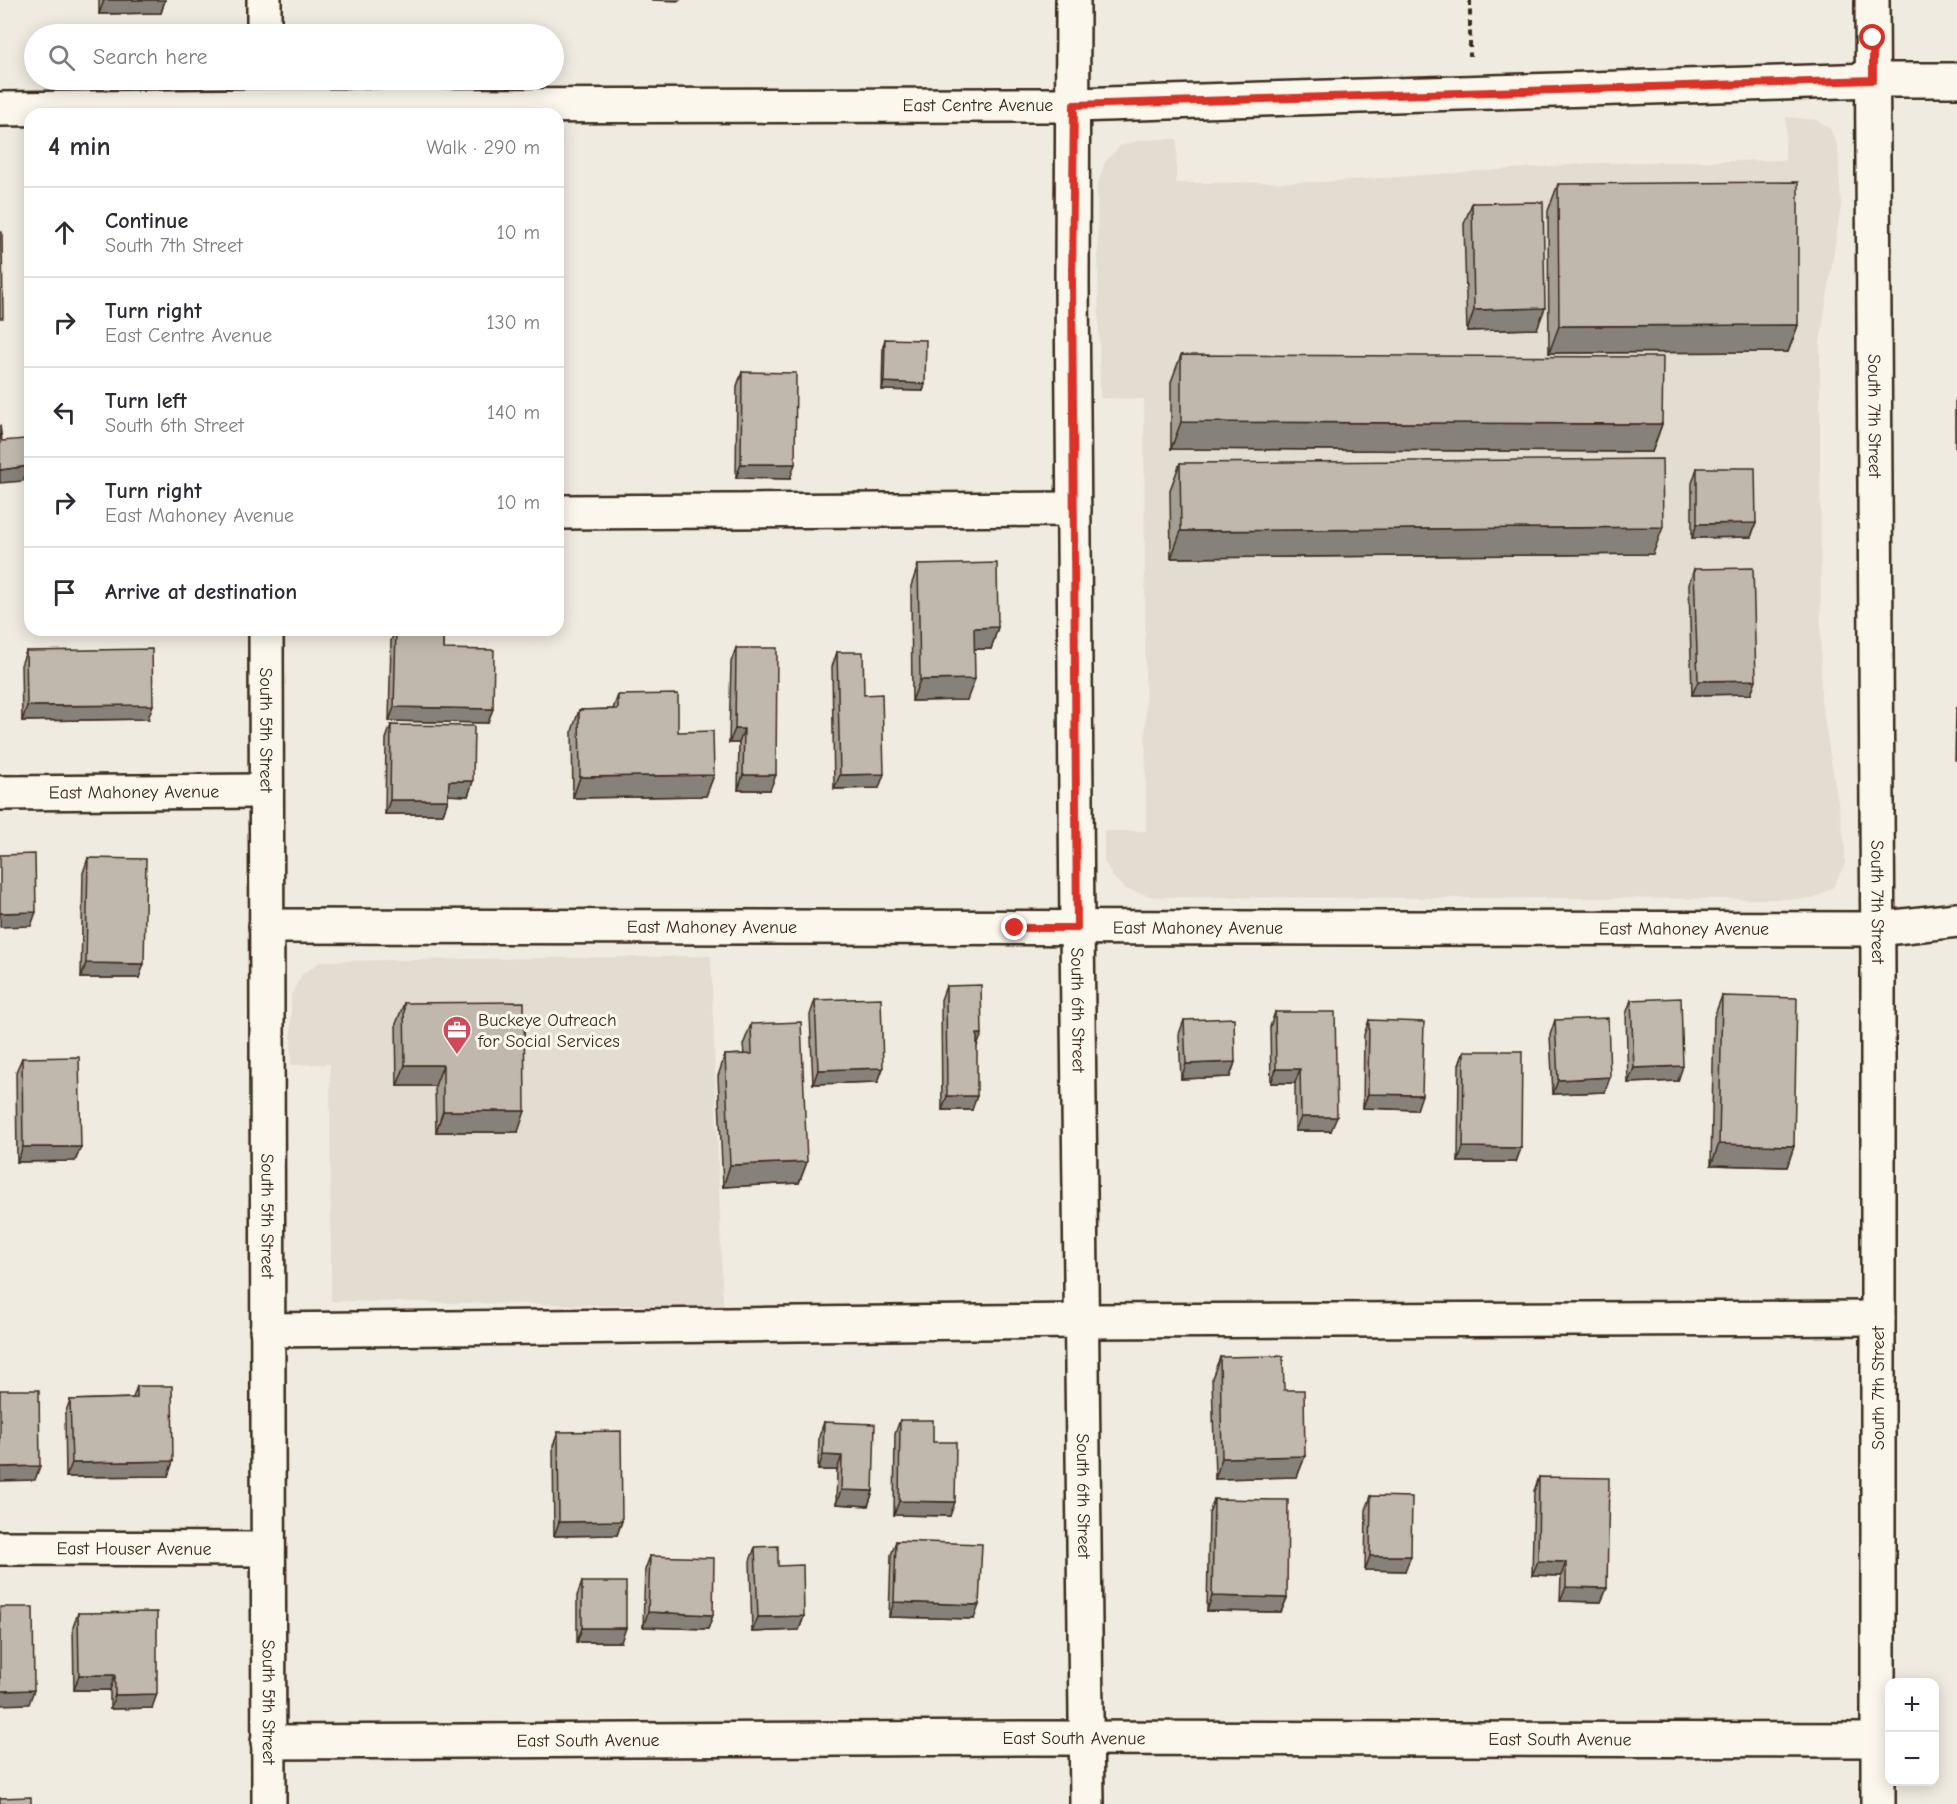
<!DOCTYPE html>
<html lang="en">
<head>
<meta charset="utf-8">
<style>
	:root { --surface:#fff; --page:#f2f2f3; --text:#2b2b33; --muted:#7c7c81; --line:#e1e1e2 }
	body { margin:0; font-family:"Comic Neue",sans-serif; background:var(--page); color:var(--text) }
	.controls { position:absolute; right:18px; bottom:18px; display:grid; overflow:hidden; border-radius:12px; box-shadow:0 3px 15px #0003 }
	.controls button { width:54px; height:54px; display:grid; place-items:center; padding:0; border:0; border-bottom:2px solid var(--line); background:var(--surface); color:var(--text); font:30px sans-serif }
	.stop { position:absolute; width:18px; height:18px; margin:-14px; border:4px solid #d93025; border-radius:50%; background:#fff }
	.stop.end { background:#d93025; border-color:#fff; box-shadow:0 2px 6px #0008 }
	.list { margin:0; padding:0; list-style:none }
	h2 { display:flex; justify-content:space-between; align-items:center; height:78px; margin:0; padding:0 24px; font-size:26px }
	h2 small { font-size:20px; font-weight:400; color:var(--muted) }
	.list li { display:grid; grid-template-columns:39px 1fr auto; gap:18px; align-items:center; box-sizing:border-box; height:90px; padding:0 24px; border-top:2px solid var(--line) }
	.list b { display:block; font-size:22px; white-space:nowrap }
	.list p { margin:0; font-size:20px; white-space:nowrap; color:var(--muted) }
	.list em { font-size:20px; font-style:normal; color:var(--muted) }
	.icon { flex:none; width:33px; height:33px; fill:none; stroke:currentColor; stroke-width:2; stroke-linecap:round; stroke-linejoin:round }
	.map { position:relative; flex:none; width:1957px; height:1804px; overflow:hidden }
	.search { position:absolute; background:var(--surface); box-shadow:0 3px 15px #0003; left:24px; top:24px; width:540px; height:66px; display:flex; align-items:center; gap:15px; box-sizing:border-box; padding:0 21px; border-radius:33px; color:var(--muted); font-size:22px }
	.panel { position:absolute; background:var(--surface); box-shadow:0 3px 15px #0003; left:24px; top:108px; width:540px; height:528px; border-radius:18px }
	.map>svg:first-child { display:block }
	.built { fill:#e2dcd1 }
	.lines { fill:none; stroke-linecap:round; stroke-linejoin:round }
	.minor-casing { stroke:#3b2a1e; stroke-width:38 }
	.path { stroke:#3b2a1e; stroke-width:4; stroke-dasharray:6 4.5; stroke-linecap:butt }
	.minor { stroke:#fbf7ec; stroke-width:33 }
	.wall { fill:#a59e95; stroke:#3b2a1e; stroke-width:1.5 }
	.shaded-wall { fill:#868179; stroke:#3b2a1e; stroke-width:1.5 }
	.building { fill:#c0b8ad; stroke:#3b2a1e; stroke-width:1.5 }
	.route { stroke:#d93025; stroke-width:8 }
	.labels { text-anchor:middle; stroke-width:6; stroke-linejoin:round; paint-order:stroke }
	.street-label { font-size:18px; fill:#3b2a1e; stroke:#fbf7ec }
	.poi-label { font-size:18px; fill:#3b2a1e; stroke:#fbf7ec; text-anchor:start }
</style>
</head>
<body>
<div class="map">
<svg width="1957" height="1804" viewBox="0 0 1957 1804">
	<rect width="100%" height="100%" fill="#f0ebe0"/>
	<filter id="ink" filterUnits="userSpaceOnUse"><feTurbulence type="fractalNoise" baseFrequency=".0167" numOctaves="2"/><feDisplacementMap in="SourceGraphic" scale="12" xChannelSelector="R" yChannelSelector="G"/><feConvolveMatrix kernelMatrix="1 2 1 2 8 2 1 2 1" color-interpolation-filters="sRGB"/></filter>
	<g filter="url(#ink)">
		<!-- built -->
		<path class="built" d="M1786,117L1817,120L1830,129L1838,147L1841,205L1820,343L1821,700L1845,845V864L1833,887L1813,899L1154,897L1125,889L1113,877L1104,861V831H1146L1144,399L1100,398L1097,187L1105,162L1120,146L1140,140L1177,139L1176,183L1324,182L1596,163L1785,160Z
			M711,956L723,1307L331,1301L330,1064L291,1065V995L302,974L322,961Z"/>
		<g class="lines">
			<!-- minor casing -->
			<g class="minor-casing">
				<g id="minor">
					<path d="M264,0V34"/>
					<path id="s1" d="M1073,0L1072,283L1077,928L1087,1804"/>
					<path id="s2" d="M1872,0L1878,970V1804"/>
					<path id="s3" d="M0,109L265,106L1074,105L1873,80H1957"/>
					<path d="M558,512L1074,509"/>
					<path id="s4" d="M266,630L269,1804"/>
					<path id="s5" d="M0,793L266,791"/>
					<path id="s6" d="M266,926L1877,929L1957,920"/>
					<path d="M267,1330L1081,1321L1878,1318"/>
					<path id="s7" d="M0,1548L268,1549"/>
					<path id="s8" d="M268,1742L1022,1738L1878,1740"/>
				</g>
			</g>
			<!-- path -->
			<path class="path" d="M1470,0V56"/>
			<!-- minor -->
			<use href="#minor" class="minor"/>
		</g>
		<!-- wall -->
		<path class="wall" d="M99,0H165L161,13L99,14Z
			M1558,184L1798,325L1788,352L1549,353L1548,211Z
			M1472,203L1537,329L1467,331L1464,224Z
			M885,339L925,384L923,391L882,390L883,346Z
			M1181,355L1662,424L1652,452L1171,449V382Z
			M742,372L790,479L736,478L737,386Z
			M1957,396V447H1955V402Z
			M1180,463L1653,554L1171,558L1170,490Z
			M1697,468L1756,523L1751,537L1692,538V483Z
			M918,565L998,627L991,649H974L967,700L912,701L911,586Z
			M1694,569L1751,694L1692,695L1689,584Z
			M395,630H443V649L488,723L389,721L391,641Z
			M736,648L770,790H738L739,743H729L731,662Z
			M26,651L148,719L22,721L21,665Z
			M837,652L864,695L879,788L834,789L832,667Z
			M618,695L678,732L714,775L706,796L573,798L572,731L579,710L613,709Z
			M1957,707V760H1955L1956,711Z
			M391,725L473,781L468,796L448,795V800L443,814H385L386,739Z
			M88,858L139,978H81L83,873Z
			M946,986L972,1110H942L941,1000Z
			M1722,996L1794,1146L1787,1167L1711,1165L1714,1017Z
			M815,1000L883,1068L878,1082L813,1084L810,1015Z
			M1631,1000L1678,1081L1628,1083L1626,1014Z
			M404,1003L518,1132H436L435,1086H397L396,1024Z
			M1275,1012L1331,1131H1295V1083H1271L1270,1027Z
			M1184,1020L1235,1062L1230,1077L1181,1079L1179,1034Z
			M1369,1020L1417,1110L1363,1108L1364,1035Z
			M1555,1020L1605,1092L1553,1094L1550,1035Z
			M751,1024L807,1162L799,1183L723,1187L718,1076L725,1055L744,1054L743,1045Z
			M1464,1051L1521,1148L1516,1162H1458L1459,1065Z
			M22,1058L81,1147L75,1161L17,1162L16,1072Z
			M1220,1357L1284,1390L1305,1456L1297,1477L1215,1479L1212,1378Z
			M137,1386L173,1461L168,1476L66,1477L65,1414L70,1400L133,1398Z
			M900,1420L933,1442L950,1516L894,1515L895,1434Z
			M824,1422L873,1491L868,1506L836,1504L837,1470H818L819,1437Z
			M558,1432L622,1521L617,1535L554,1536L553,1446Z
			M1539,1477L1607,1588L1601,1602L1560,1601L1561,1576L1532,1575L1534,1491Z
			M1371,1496L1405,1571L1365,1570L1366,1510Z
			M1214,1499L1287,1598L1281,1612L1207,1611L1209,1513Z
			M896,1541L974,1619L889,1617L891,1555Z
			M755,1547L778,1566L804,1616L799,1630L752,1632L750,1561Z
			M650,1556L713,1615L708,1629L643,1627L645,1570Z
			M582,1582L621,1642H577V1596Z
			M78,1613L152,1708L110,1709V1690H74L73,1627Z"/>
		<!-- shaded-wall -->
		<path class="shaded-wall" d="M104,0H165L161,13L99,14Z
			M651,0H680L679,1Z
			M1545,308L1537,329L1467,331L1474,310Z
			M1798,325L1788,352L1549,353L1559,326Z
			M884,382L925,384L923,391L882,390Z
			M1181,422L1662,424L1652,452L1171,449Z
			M741,464H795L790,479L736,478Z
			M28,466L23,481L0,483V470Z
			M1756,523L1751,537L1692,538L1697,524Z
			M1663,527L1653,554L1171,558L1181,531Z
			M998,627L991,649H966L974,628Z
			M975,679L967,700L912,701L920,680Z
			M1756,680L1751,694L1692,695L1698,681Z
			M153,705L148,719L22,721L27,706Z
			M394,707L493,709L488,723L389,721Z
			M735,729H744L739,743H729Z
			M884,774L879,788L834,789L840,775Z
			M714,775L706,796L573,798L580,777Z
			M743,775H776L770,790H738Z
			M449,781H473L468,796L444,795Z
			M390,800H448L443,814H385Z
			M36,912L31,926L0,927V913Z
			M86,963L144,964L139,978H81Z
			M977,1034H982L976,1049Z
			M1235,1062L1230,1077L1181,1079L1186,1064Z
			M405,1065H443L435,1086H397Z
			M1683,1066L1678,1081L1628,1083L1634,1068Z
			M883,1068L878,1082L813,1084L818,1070Z
			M1276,1069H1300L1295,1083H1271Z
			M1610,1077L1605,1092L1553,1094L1558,1080Z
			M1368,1094L1422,1095L1417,1110L1363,1108Z
			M947,1096H977L972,1110H942Z
			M443,1111H525L518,1132H436Z
			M1301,1117H1337L1331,1131H1295Z
			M1719,1144L1794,1146L1787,1167L1711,1165Z
			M23,1147H81L75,1161L17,1162Z
			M1463,1147L1521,1148L1516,1162H1458Z
			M807,1162L799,1183L723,1187L730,1165Z
			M823,1455L842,1456L837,1470H818Z
			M1305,1456L1297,1477L1215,1479L1222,1458Z
			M173,1461L168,1476L66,1477L72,1463Z
			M40,1466L35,1480L0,1481V1467Z
			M841,1490L873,1491L868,1506L836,1504Z
			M899,1501L955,1502L950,1516L894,1515Z
			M622,1521L617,1535L554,1536L559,1522Z
			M1370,1556H1411L1405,1571L1365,1570Z
			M1538,1561L1566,1562L1561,1576L1532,1575Z
			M1566,1587L1607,1588L1601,1602L1560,1601Z
			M1212,1596L1287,1598L1281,1612L1207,1611Z
			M894,1602L979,1605L974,1619L889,1617Z
			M648,1612L713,1615L708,1629L643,1627Z
			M804,1616L799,1630L752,1632L758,1617Z
			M582,1628H626L621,1642H577Z
			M79,1675H115L110,1690H74Z
			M34,1690L29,1704L0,1705V1691Z
			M157,1694L152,1708L110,1709L115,1695Z"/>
		<!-- building -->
		<path class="building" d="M1798,182V325L1559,326L1558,184Z
			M1543,202L1545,308L1474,310L1472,203Z
			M0,232H2L3,318H0Z
			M885,339L926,340L925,384L884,382Z
			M1181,355L1663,357L1662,424L1181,422Z
			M742,372L796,373L795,464H741Z
			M0,425L2,441L25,439L28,466L0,470Z
			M1662,459L1663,527L1181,531L1180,463Z
			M1697,468H1755L1756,523L1697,524Z
			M997,563L998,627L974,628L975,679L920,680L918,565Z
			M1753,568L1756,680L1698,681L1694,569Z
			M396,630H443V649L494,650L493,709L394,707Z
			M736,648H777L776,775H743L744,729H735Z
			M152,649L153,705L27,706L26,651Z
			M837,652H863L864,695L882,694L884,774L840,775Z
			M678,694V732L713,731L714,775L580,777L579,710L618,709V695Z
			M391,725L474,726L473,781H449L448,800H390Z
			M35,854L36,912L0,913V855Z
			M88,858L146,859L144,964L86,963Z
			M981,985L982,1034H977V1096H947L946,986Z
			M1722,996L1797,998L1794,1146L1719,1144Z
			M881,998L883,1068L818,1070L815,1000Z
			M1681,998L1683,1066L1634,1068L1631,1000Z
			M524,1002L525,1111H443V1065H405L404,1003Z
			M1275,1012H1335L1337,1117H1301L1300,1069H1276Z
			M1234,1018L1235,1062L1186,1064L1184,1020Z
			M1608,1018L1610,1077L1558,1080L1555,1020Z
			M1369,1020L1424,1022L1422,1095L1368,1094Z
			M801,1022L807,1162L730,1165L725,1055L752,1054L751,1024Z
			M1464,1051H1522L1521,1148L1463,1147Z
			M79,1057L81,1147H23L22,1058Z
			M1283,1356L1284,1390H1304L1305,1456L1222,1458L1220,1357Z
			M137,1386H172L173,1461L72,1463L70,1400L137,1398Z
			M0,1390H39L40,1466L0,1467Z
			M900,1420H933V1442H956L955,1502L899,1501Z
			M824,1422L875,1424L873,1491L841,1490L842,1456L823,1455Z
			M621,1431L622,1521L559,1522L558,1432Z
			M1539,1477L1609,1478L1607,1588L1566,1587V1562L1538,1561Z
			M1371,1496L1412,1497L1411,1556H1370Z
			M1214,1499L1288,1500L1287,1598L1212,1596Z
			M896,1541L982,1544L979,1605L894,1602Z
			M778,1546V1566L803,1565L804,1616L758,1617L755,1547Z
			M650,1556L714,1558L713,1615L648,1612Z
			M582,1582H626V1628H582Z
			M0,1607H33L34,1690L0,1691Z
			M157,1612V1694L115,1695V1675H79L78,1613Z
			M31,1797V1804H0V1798Z"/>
	</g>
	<g class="lines" filter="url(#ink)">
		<!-- route -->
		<path class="route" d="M1015,928H1077L1072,283L1074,105L1873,80V38"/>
	</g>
	<!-- icons -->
	<defs>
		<g id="office-pin" transform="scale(1.5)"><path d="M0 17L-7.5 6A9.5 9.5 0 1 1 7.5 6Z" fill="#d1495b" stroke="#fbf7ec"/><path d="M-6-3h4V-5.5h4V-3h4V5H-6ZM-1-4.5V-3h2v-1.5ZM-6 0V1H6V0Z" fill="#fff"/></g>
	</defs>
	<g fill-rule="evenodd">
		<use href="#office-pin" x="457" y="1030"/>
	</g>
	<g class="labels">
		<!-- street labels -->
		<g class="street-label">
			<text dy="6" stroke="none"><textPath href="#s3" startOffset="978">East Centre Avenue</textPath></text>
			<text dy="6" stroke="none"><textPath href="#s2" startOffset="416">South 7th Street</textPath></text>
			<text dy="6" stroke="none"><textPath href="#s4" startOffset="100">South 5th Street</textPath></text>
			<text dy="6" stroke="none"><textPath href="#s5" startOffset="134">East Mahoney Avenue</textPath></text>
			<text dy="6" stroke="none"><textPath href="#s2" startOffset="902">South 7th Street</textPath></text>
			<text dy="6" stroke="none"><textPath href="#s6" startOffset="446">East Mahoney Avenue</textPath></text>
			<text dy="6" stroke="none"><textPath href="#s6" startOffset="932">East Mahoney Avenue</textPath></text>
			<text dy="6" stroke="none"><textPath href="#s6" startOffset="1418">East Mahoney Avenue</textPath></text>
			<text dy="6" stroke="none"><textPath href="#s1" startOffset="1010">South 6th Street</textPath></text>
			<text dy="6" stroke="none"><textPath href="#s4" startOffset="586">South 5th Street</textPath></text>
			<text transform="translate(1878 1388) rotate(-90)" y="6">South 7th Street</text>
			<text dy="6" stroke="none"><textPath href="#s1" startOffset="1496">South 6th Street</textPath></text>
			<text dy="6" stroke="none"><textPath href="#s7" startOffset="134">East Houser Avenue</textPath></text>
			<text dy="6" stroke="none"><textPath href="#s4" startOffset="1072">South 5th Street</textPath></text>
			<text dy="6" stroke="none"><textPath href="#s8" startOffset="806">East South Avenue</textPath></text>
			<text dy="6" stroke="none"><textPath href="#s8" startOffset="1292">East South Avenue</textPath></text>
			<text dy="6" stroke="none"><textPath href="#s8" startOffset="320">East South Avenue</textPath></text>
		</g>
		<!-- poi labels -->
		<g class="poi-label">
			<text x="478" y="1026">Buckeye Outreach<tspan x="478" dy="21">for Social Services</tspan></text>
		</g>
	</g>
</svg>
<div class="controls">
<button>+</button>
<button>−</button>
</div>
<div class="stop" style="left:1873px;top:38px"></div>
<div class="stop end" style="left:1015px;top:928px"></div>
<div class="search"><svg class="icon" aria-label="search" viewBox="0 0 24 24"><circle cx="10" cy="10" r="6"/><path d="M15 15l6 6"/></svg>Search here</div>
<section class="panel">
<h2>4 min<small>Walk · 290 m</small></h2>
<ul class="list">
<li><svg class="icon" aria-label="ahead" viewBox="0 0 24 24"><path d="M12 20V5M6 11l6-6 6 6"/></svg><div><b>Continue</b><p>South 7th Street</p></div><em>10 m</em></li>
<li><svg class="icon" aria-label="right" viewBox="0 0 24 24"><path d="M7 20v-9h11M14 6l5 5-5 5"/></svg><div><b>Turn right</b><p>East Centre Avenue</p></div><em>130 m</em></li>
<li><svg class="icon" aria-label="left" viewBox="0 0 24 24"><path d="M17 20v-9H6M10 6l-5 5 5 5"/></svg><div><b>Turn left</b><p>South 6th Street</p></div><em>140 m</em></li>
<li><svg class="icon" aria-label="right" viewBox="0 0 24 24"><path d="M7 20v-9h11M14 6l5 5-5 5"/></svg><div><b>Turn right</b><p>East Mahoney Avenue</p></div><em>10 m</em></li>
<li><svg class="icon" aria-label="arrive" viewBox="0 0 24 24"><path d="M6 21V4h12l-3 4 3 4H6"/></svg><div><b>Arrive at destination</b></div></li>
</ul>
</section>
</div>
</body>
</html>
